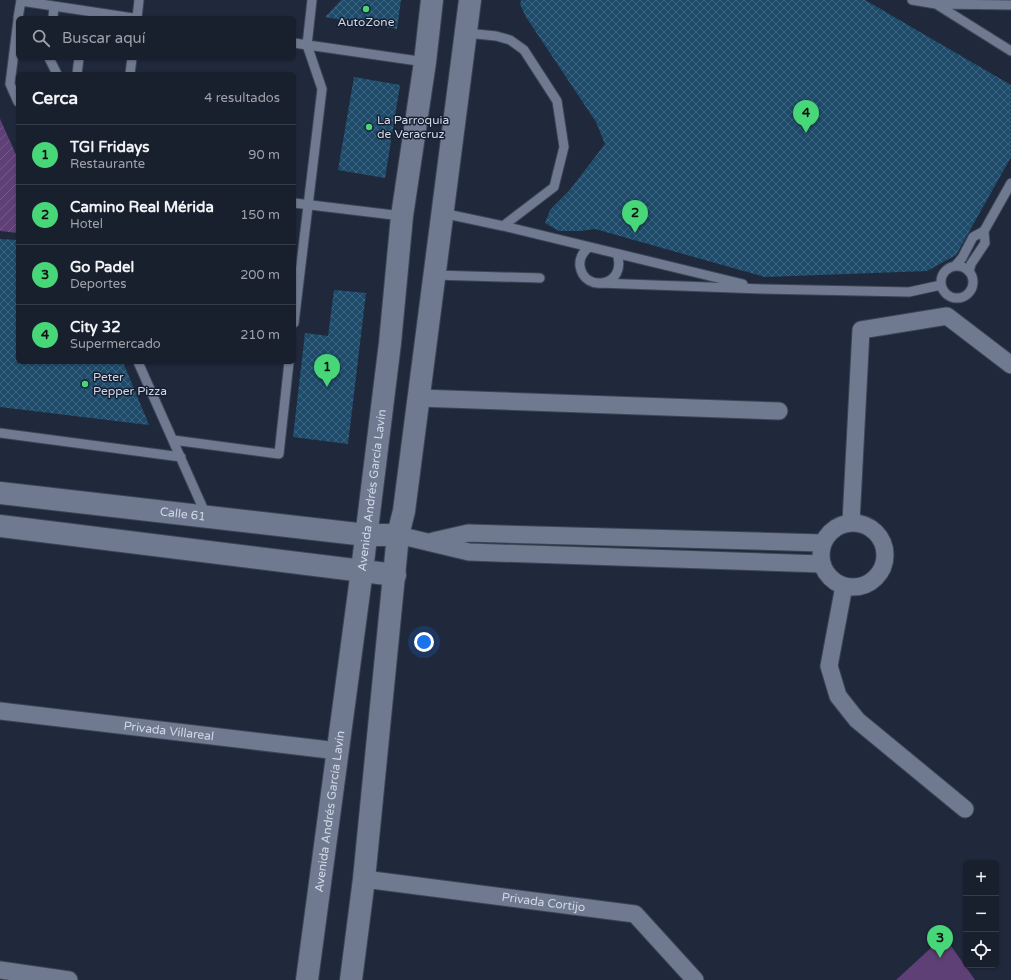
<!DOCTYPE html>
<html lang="es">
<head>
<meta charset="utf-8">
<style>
	:root { --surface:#181f2d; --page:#252c39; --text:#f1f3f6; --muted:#9fa2aa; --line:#363d49; --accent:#47d779 }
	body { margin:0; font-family:"Varela Round",sans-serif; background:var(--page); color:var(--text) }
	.controls { position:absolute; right:12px; bottom:12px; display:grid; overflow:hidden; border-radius:6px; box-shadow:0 1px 3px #0004 }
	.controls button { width:36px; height:36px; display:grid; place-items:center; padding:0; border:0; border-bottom:1px solid var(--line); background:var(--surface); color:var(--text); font:20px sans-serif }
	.you { position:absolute; left:424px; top:642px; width:14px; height:14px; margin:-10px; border:3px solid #fff; border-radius:50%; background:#1a73e8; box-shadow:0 0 0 6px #1a73e833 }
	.badge { display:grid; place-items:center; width:26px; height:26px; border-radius:50%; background:var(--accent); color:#111; font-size:13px; font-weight:700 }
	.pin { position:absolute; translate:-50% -33px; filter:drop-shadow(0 1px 2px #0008) }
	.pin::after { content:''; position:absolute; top:21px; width:14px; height:12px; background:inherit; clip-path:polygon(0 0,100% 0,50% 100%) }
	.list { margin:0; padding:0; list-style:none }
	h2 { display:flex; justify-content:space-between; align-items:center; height:52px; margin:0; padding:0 16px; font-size:17px }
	h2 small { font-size:13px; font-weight:400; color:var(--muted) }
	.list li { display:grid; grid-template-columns:26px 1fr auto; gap:12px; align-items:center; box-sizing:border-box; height:60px; padding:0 16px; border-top:1px solid var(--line) }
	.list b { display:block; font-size:15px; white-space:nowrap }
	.list p { margin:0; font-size:13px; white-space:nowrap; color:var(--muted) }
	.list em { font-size:13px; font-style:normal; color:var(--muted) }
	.icon { flex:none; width:22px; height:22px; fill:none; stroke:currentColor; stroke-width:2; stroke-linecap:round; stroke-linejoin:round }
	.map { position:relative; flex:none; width:1011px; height:980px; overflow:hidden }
	.search { position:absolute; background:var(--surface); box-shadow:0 1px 3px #0004; left:16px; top:16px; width:280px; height:44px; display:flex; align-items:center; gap:10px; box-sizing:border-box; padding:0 14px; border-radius:6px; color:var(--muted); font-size:15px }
	.panel { position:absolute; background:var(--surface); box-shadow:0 1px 3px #0004; left:16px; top:72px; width:280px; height:292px; border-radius:6px }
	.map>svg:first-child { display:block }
	.park { fill:#5f4076 }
	.garden { fill:url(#garden-furrows) }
	.building { fill:url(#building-cross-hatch) }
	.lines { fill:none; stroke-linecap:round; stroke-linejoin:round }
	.service-casing { stroke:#3d4555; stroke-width:11 }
	.minor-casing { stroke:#3d4555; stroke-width:19 }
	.tertiary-casing { stroke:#3d4555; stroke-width:24 }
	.secondary-casing { stroke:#3d4555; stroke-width:24 }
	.service { stroke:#6f7a91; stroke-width:9 }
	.minor { stroke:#6f7a91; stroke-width:17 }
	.tertiary { stroke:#6f7a91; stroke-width:22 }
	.secondary { stroke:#6f7a91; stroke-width:22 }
	.poi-dot { fill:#47d779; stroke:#161f32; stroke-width:1.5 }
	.labels { text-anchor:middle; stroke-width:3; stroke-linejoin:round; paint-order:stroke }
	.poi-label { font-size:12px; fill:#d1d8e5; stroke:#161f32; text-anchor:start }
	.street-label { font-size:12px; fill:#d1d8e5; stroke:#161f32 }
</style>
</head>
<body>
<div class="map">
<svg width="1011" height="980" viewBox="0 0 1011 980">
	<defs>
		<pattern id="garden-furrows" width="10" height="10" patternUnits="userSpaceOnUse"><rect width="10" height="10" fill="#5f4076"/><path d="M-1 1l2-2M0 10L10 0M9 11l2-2" fill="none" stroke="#755b89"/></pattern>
		<pattern id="building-cross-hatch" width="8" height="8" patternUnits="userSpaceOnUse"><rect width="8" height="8" fill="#1e4b6a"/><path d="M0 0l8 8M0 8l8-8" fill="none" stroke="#3e647f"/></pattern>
	</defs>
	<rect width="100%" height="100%" fill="#20293c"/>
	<!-- park -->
	<path class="park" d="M944,936L975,980H896Z"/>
	<!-- garden -->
	<path class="garden" d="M0,119L18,159V233L0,231Z"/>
	<!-- building -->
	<path class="building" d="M341,0H401L397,29L325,17Z
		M521,0H865L1011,85V157L956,255L927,271L765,277L595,229L580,231H559L545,223L550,210L569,191L605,144L596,122L526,17L520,4Z
		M354,77L400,85L385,178L338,170Z
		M0,239L18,240V362H123L149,425L0,407Z
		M334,290L366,293L348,444L293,437L305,333L328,336Z"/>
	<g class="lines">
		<!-- service casing -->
		<g class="service-casing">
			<path id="service" d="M912,0L936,4L1011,51
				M21,1L133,18
				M937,4L1011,5
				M18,18L21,0
				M53,18L54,6
				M137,18L139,0
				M18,20L10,84L18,102
				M294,43L425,62
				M49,58L57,74
				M77,74L79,58
				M130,74L132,58
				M294,203L402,216
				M442,213L503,226L554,187L564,147L557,101L524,50L510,40L496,36L466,33
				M503,226L743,284
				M984,231L1011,183
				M589,247C583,252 579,258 580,266C584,294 628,286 617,254
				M955,266L962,258L973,237L984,231L985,243L971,264L969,272
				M941 282a16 16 0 1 1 32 0a16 16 0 1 1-32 0Z
				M434,275L540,278
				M599,283L762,289L909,292L941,285
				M294,323L322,89L307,45L312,0
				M138,362L206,515
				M0,433L181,457
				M173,440L279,454L289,362"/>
		</g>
		<!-- minor casing -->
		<g class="minor-casing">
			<g id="minor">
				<path d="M419,398L779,411"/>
				<path d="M851,522L861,330L947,316L1011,365"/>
				<circle cx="853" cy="555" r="32"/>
				<path d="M398,535L469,552L822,564"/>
				<path d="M433,541L468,533L822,543"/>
				<path d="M844,586L829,666L838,696L857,720L965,809"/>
				<path id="s1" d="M0,711L338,751"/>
				<path id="s2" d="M364,879L635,914L695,980"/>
				<path d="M0,970L69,980"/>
			</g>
		</g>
		<!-- tertiary casing -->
		<g class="tertiary-casing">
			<g id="tertiary">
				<path id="s3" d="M0,493L366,535H398"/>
				<path d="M0,526L395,575"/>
			</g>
		</g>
		<!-- secondary casing -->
		<g class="secondary-casing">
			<g id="secondary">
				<path id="s4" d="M307,980L362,570L390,343L402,216L425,62L432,0"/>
				<path d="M351,980L364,879L398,535L404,511L470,0"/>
			</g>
		</g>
		<!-- service -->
		<use href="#service" class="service"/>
		<!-- minor -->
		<use href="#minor" class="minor"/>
		<!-- tertiary -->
		<use href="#tertiary" class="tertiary"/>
		<!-- secondary -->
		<use href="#secondary" class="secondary"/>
	</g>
	<!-- markers -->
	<g class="poi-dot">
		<circle cx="366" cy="9" r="4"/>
		<circle cx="369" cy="127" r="4"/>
		<circle cx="85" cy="384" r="4"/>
	</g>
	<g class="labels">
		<!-- poi labels -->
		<g class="poi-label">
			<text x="366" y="26" text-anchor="middle">AutoZone</text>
			<text x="377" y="124">La Parroquia<tspan x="377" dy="14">de Veracruz</tspan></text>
			<text x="93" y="381">Peter<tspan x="93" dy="14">Pepper Pizza</tspan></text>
		</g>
		<!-- street labels -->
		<g class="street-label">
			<text dy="4" stroke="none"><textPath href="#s4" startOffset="494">Avenida Andrés García Lavín</textPath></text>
			<text dy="4" stroke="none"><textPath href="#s3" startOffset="184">Calle 61</textPath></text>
			<text dy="4" stroke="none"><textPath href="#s1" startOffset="170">Privada Villareal</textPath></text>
			<text dy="4" stroke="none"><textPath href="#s4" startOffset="170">Avenida Andrés García Lavín</textPath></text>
			<text dy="4" stroke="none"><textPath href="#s2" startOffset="181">Privada Cortijo</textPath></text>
		</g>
	</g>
</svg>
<div class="controls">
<button>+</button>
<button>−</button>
<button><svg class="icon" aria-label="locate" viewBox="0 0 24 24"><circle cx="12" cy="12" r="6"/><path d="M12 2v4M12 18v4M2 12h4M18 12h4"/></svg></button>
</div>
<div class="you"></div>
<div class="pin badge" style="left:327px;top:387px">1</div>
<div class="pin badge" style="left:635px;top:233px">2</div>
<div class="pin badge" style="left:940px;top:958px">3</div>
<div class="pin badge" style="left:806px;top:133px">4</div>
<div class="search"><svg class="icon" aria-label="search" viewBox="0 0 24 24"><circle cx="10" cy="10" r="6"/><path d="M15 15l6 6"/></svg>Buscar aquí</div>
<section class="panel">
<h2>Cerca<small>4 resultados</small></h2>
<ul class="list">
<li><span class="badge">1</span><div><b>TGI Fridays</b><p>Restaurante</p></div><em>90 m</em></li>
<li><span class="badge">2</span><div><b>Camino Real Mérida</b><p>Hotel</p></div><em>150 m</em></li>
<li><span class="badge">3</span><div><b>Go Padel</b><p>Deportes</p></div><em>200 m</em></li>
<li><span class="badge">4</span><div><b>City 32</b><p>Supermercado</p></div><em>210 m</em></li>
</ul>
</section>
</div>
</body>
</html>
